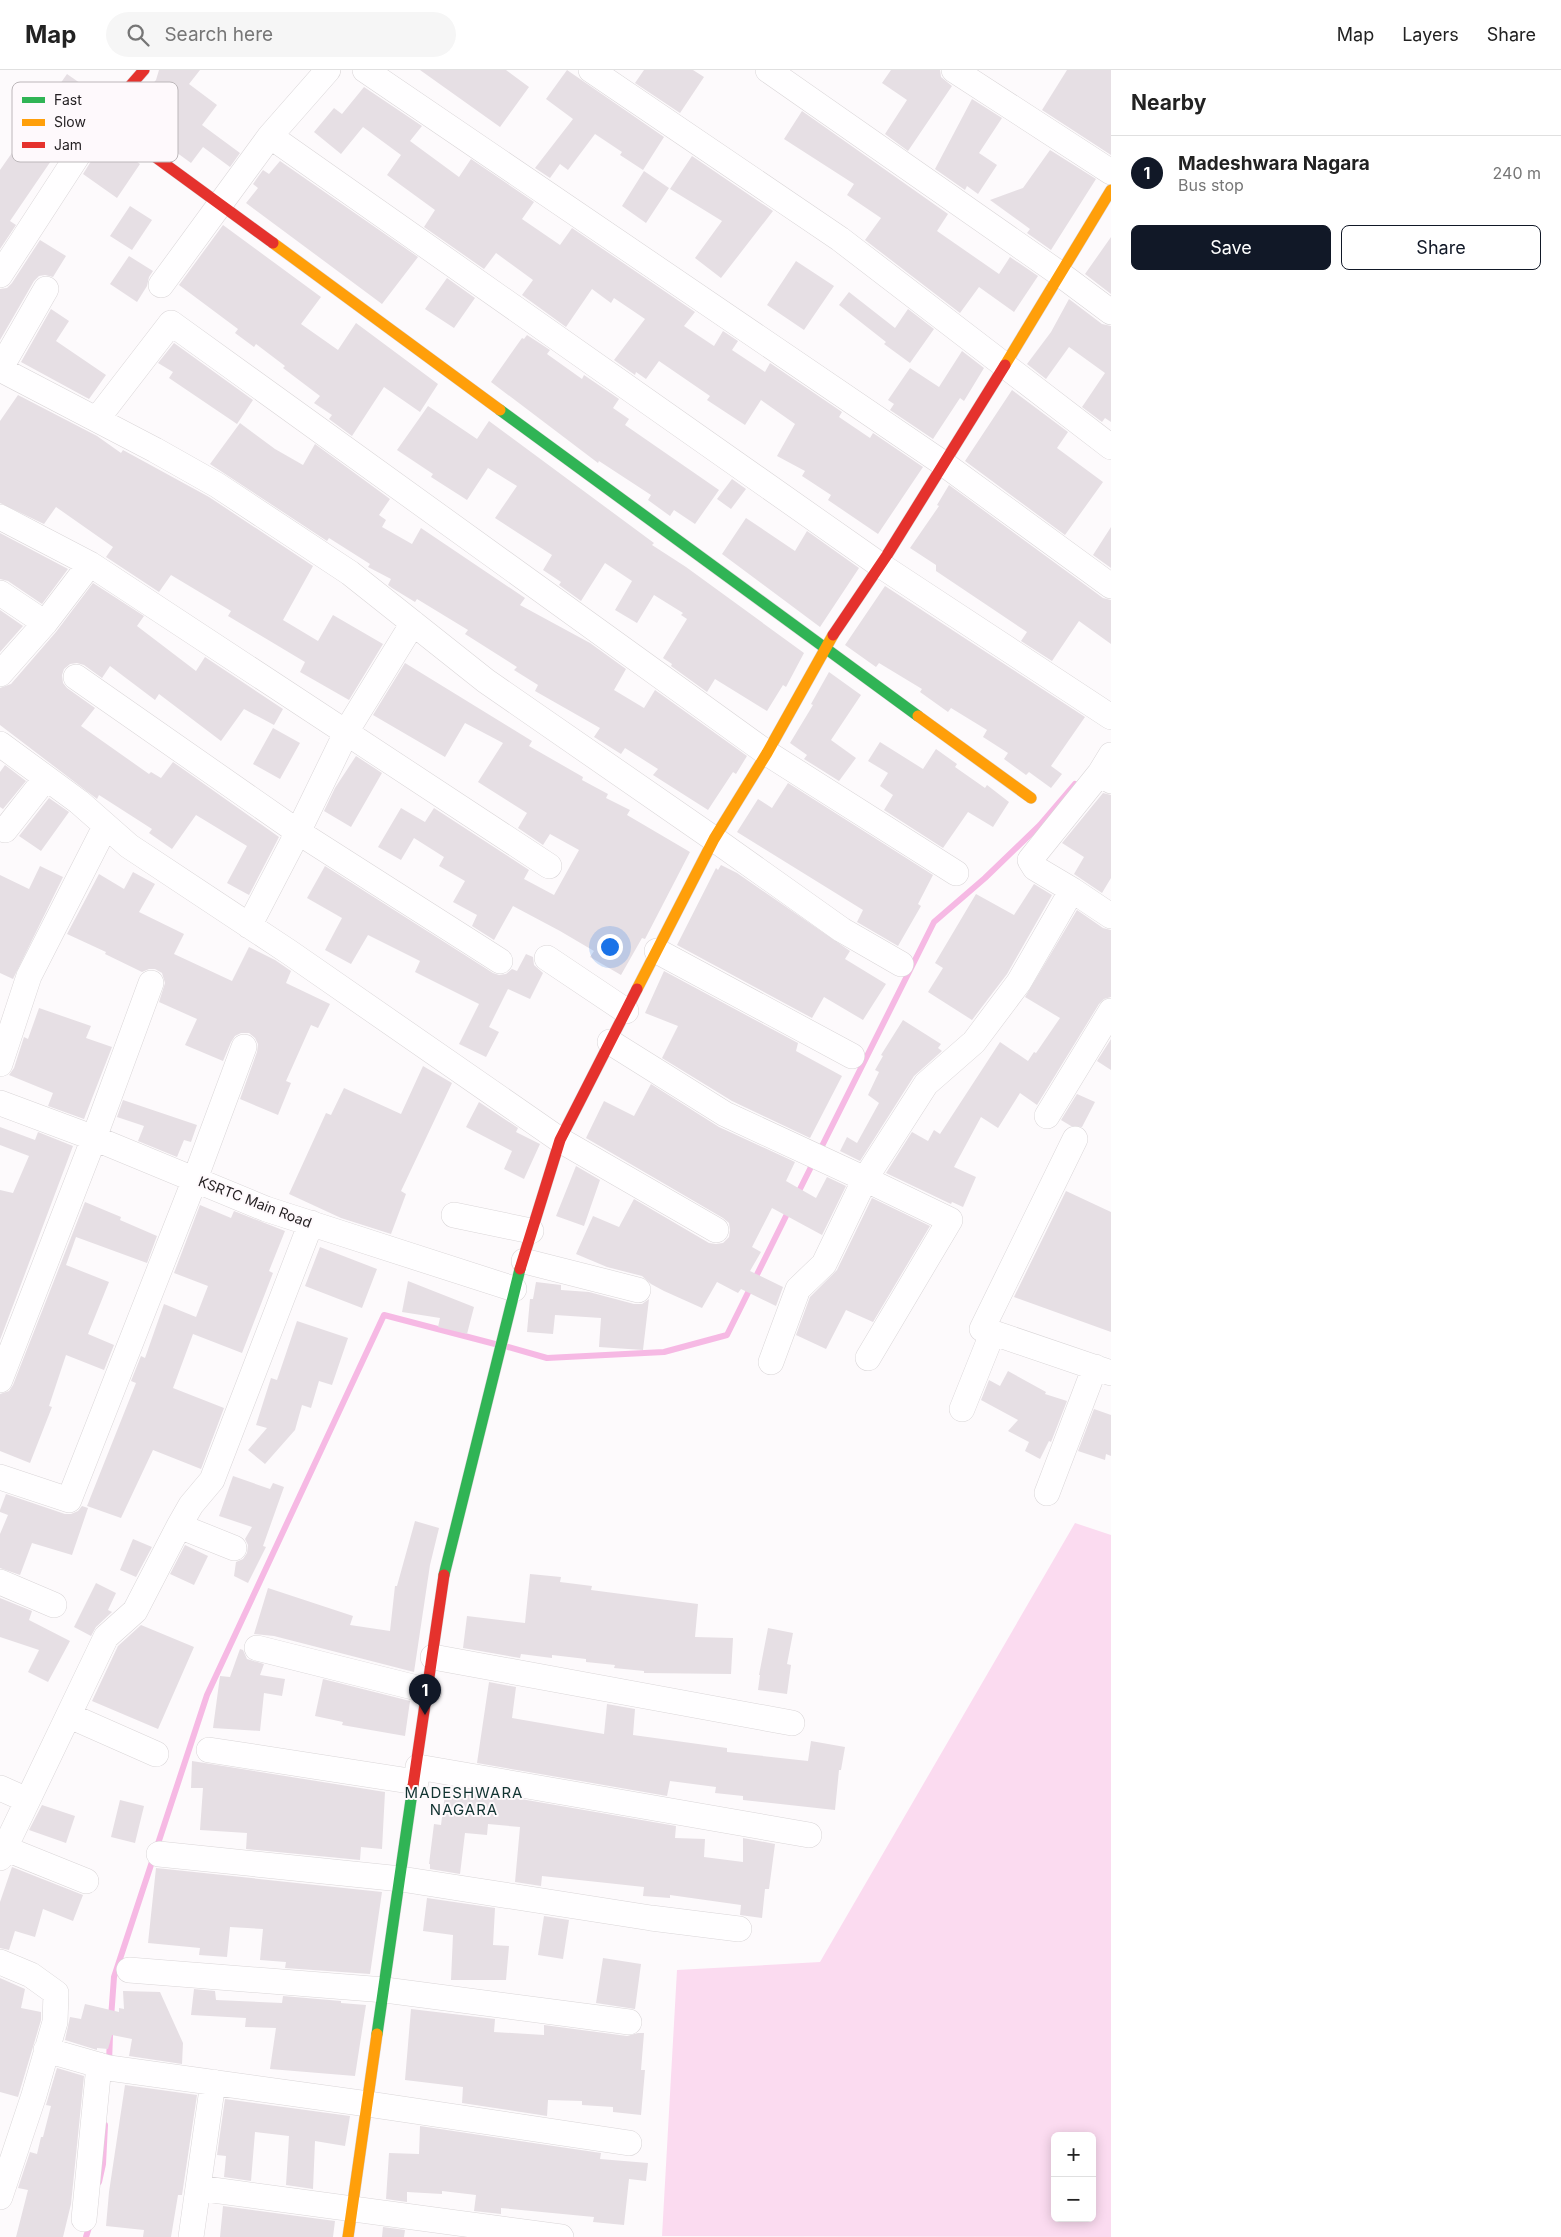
<!DOCTYPE html>
<html lang="en">
<head>
<meta charset="utf-8">
<style>
	:root { --surface:#fff; --page:#f6f6f6; --text:#222; --muted:#767676; --line:#e0e0e0; --accent:#111827 }
	body { margin:0; font-family:Inter,sans-serif; background:var(--page); color:var(--text) }
	.controls { position:absolute; right:15px; bottom:15px; display:grid; overflow:hidden; border-radius:8px; box-shadow:0 2px 12px #0003 }
	.controls button { width:45px; height:45px; display:grid; place-items:center; padding:0; border:0; border-bottom:1px solid var(--line); background:var(--surface); color:var(--text); font:25px sans-serif }
	.you { position:absolute; left:609px; top:876px; width:18px; height:18px; margin:-12px; border:4px solid #fff; border-radius:50%; background:#1a73e8; box-shadow:0 0 0 8px #1a73e833 }
	.badge { display:grid; place-items:center; width:32px; height:32px; border-radius:50%; background:var(--accent); color:#fff; font-size:16px; font-weight:700 }
	.pin { position:absolute; translate:-50% -41px; filter:drop-shadow(0 1px 2px #0008) }
	.pin::after { content:''; position:absolute; top:26px; width:18px; height:15px; background:inherit; clip-path:polygon(0 0,100% 0,50% 100%) }
	.list { margin:0; padding:0; list-style:none }
	h2 { display:flex; justify-content:space-between; align-items:center; height:65px; margin:0; padding:0 20px; font-size:21px }
	h2 small { font-size:16px; font-weight:400; color:var(--muted) }
	.list li { display:grid; grid-template-columns:32px 1fr auto; gap:15px; align-items:center; box-sizing:border-box; height:75px; padding:0 20px; border-top:1px solid var(--line) }
	.list b { display:block; font-size:19px; white-space:nowrap }
	.list p { margin:0; font-size:16px; white-space:nowrap; color:var(--muted) }
	.list em { font-size:16px; font-style:normal; color:var(--muted) }
	.actions { display:flex; gap:10px; padding:15px 20px }
	.actions a { flex:1; padding:11px 0; border:1px solid var(--accent); border-radius:8px; text-align:center; font-size:18px; color:var(--accent) }
	.actions .main { background:var(--accent); color:#fff }
	.icon { flex:none; width:28px; height:28px; fill:none; stroke:currentColor; stroke-width:2; stroke-linecap:round; stroke-linejoin:round }
	.map { position:relative; flex:none; width:1111px; height:2167px; overflow:hidden }
	header { display:flex; align-items:center; gap:30px; box-sizing:border-box; height:70px; padding:0 25px; background:var(--surface); border-bottom:1px solid var(--line) }
	header strong { font-size:24px }
	nav { display:flex; gap:28px; margin-inline-start:auto; font-size:18px }
	.search { width:350px; height:45px; background:var(--page); display:flex; align-items:center; gap:12px; box-sizing:border-box; padding:0 18px; border-radius:28px; color:var(--muted); font-size:19px }
	main { display:flex }
	aside { flex:1; background:var(--surface) }
	.map>svg:first-child { display:block }
	.green { fill:#fbdbf0; fill-rule:evenodd }
	.lines { fill:none; stroke-linecap:round; stroke-linejoin:round }
	.stream { stroke:#f6b9e4; stroke-width:6 }
	.building { fill:#e6dfe4 }
	.street-casing { stroke:#dad6d8; stroke-width:26 }
	.fast-casing { stroke:#dad6d8; stroke-width:12 }
	.slow-casing { stroke:#dad6d8; stroke-width:12 }
	.jam-casing { stroke:#dad6d8; stroke-width:12 }
	.street { stroke:#fffeff; stroke-width:25 }
	.fast { stroke:#30b455; stroke-width:11 }
	.slow { stroke:#ff9f0a; stroke-width:11 }
	.jam { stroke:#e5322d; stroke-width:11 }
	.labels { text-anchor:middle; stroke-width:4; stroke-linejoin:round; paint-order:stroke }
	.street-label { font-size:14px; fill:#221e20; stroke:#fef9fc }
	.neighbourhood-label { font-size:15px; letter-spacing:1px; fill:#113331; stroke:#fef9fc }
	.key { fill:#fef9fc; stroke:#bcb7ba; stroke-width:1 }
	.key-label { font-size:14px; fill:#221e20 }
</style>
</head>
<body>
<header>
<strong>Map</strong>
<div class="search"><svg class="icon" aria-label="search" viewBox="0 0 24 24"><circle cx="10" cy="10" r="6"/><path d="M15 15l6 6"/></svg>Search here</div>
<nav><a>Map</a><a>Layers</a><a>Share</a></nav>
</header>
<main>
<div class="map">
<svg width="1111" height="2167" viewBox="0 0 1111 2167">
	<rect width="100%" height="100%" fill="#fdfafc"/>
	<!-- green -->
	<path class="green" d="M1075,1453L1111,1465V2167L662,2166L677,1900L820,1892ZM1055,2066H1092V2148H1055Z"/>
	<g class="lines">
		<!-- stream -->
		<path class="stream" d="M819,1082L934,852L985,808L1040,755L1075,714
			M796,1127L814,1091
			M508,1277L547,1288L664,1282L727,1265L789,1140
			M111,1948L114,1907L207,1625L384,1245L495,1274
			M109,1993L110,1965
			M99,2112L103,2094L105,2055
			M86,2167L90,2154"/>
	</g>
	<!-- building -->
	<path class="building" d="M159,0H200L189,14L217,35L202,55L240,83L230,97L203,77L191,93L125,45L156,10Z
		M420,0H506L529,17L500,57Z
		M567,0L664,67L643,100L620,85L622,82L595,64L568,100L560,94L550,108L535,98L573,49L546,29Z
		M644,0H693L704,7L680,43L635,13Z
		M891,0H940L941,7L952,16L908,81L885,64L907,30L882,13Z
		M1067,0H1111V85L1042,40Z
		M67,4L100,27L90,38L59,88L55,85L10,151L16,155L0,179V100Z
		M364,17L422,56L410,71L459,107L471,89L534,132L522,149L560,175L572,158L695,242L684,256L714,276L723,261L738,271L732,280L765,302L770,293L842,342L839,347L870,368L873,363L923,397L878,464L828,430L831,425L802,406L805,401L777,386L795,354L761,330L745,355L707,330L710,326L659,291L646,309L636,302L635,305L614,290L645,249L614,228L611,233L592,219L566,257L522,225L533,210L496,183L484,199L424,157L435,140L387,105L401,85L363,57L341,84L314,62L334,38L342,44Z
		M972,29L1002,48L979,83L997,95L978,124L967,116L965,120L935,99Z
		M802,41L948,144L937,161L999,204L1010,187L1038,206L1014,242L979,217L960,243L865,170L881,148L847,125L854,114L784,69Z
		M105,69L140,94L117,128L83,104Z
		M1050,80L1096,109L1051,180L1027,163L1030,159L990,130L1023,118Z
		M692,86L773,141L721,208L695,188L722,151L670,119Z
		M280,91L418,187L382,234L246,133L258,118L253,114L263,100L269,104Z
		M644,101L669,118L646,153L622,136Z
		M130,136L152,150L132,180L110,166Z
		M223,155L321,227L301,254L338,280L356,253L438,314L420,342L384,317L352,366L329,349L332,345L314,333L320,326L283,298L285,296L256,274L254,277L235,263L238,259L179,215Z
		M1111,167V224L1085,204Z
		M40,170L66,186L53,207L45,205L39,206L34,211L0,270V219L7,218L12,213Z
		M129,186L153,201L149,207L147,216L137,232L110,214Z
		M796,191L834,216L804,260L767,235Z
		M447,208L475,228L454,258L425,239Z
		M849,222L895,258L908,239L934,259L910,293L884,274L886,272L839,235Z
		M1069,229L1102,254L1111,256V352L1105,348L1102,352L1082,337L1105,303L1069,277L1046,309L1027,294L1051,262Z
		M51,239L69,251L56,271L106,305L89,329L21,292Z
		M527,265L550,280L547,284L582,309L584,305L619,329L613,338L629,349L625,355L719,420L695,454L674,440L670,446L648,430L651,425L599,391L598,393L491,312L522,268L524,269Z
		M174,273L253,330L237,354L169,308L173,302L158,293Z
		M962,281L984,298L964,331L960,328L933,369L890,340L894,334L888,330L910,298L939,317Z
		M1012,320L1068,362L1057,378L1103,412L1065,465L965,391Z
		M18,325L97,366L121,383L123,380L209,427L313,496L283,550L318,571L333,545L383,574L349,630L300,602L305,592L228,546L231,541L171,505L159,522L106,487L113,477L56,437L44,454L0,433V351Z
		M428,336L477,369L489,351L654,473L652,475L686,497L804,583L786,617L783,615L767,641L715,609L707,622L671,596L672,594L663,588L687,549L681,545L683,543L654,525L637,553L615,540L632,511L605,493L581,531L559,515L561,512L543,500L552,485L495,448L517,416L488,398L467,430L431,407L433,404L397,380Z
		M240,353L275,379L303,395L315,374L390,429L379,445L386,450L382,457L412,474L421,458L525,528L520,535L590,573L626,599L614,620L644,638L655,620L747,686L736,704L733,702L708,740L653,705L658,699L625,678L621,684L594,667L600,658L535,621L538,615L514,600L517,597L465,564L468,560L417,529L415,532L392,518L388,515L391,509L368,497L370,494L329,468L327,471L210,394Z
		M732,409L746,419L731,439L717,429Z
		M949,415L1103,528L1111,530V574L1079,551L1052,591L1021,571L1027,562L936,501V495L910,478L939,436L937,435Z
		M746,448L795,481L807,461L859,498L820,557L722,484Z
		M1111,457V498L1093,485Z
		M0,463L68,499L42,534L8,511L0,509Z
		M93,513L144,546L137,556L196,601L205,587L283,639L274,655L244,639L221,671L159,624L155,630L110,596L102,608L84,595L77,593L70,594L64,599L62,605L63,613L67,618L95,638L81,656L149,704L151,702L161,708L173,692L279,767L249,825L227,813L247,776L196,745L172,779L149,763L152,759L99,725L97,729L0,655V618L11,614L56,562Z
		M885,516L1085,647L1051,696L1062,704L1051,718L1029,702L1026,705L1004,689L1008,683L983,667L987,660L951,638L948,642L920,622L922,619L879,593L876,597L845,575Z
		M0,540L23,556L0,582Z
		M405,593L532,671L529,676L583,707L582,710L608,724L606,728L630,740L627,745L690,782L645,869L642,868L621,905L590,887L594,881L560,861L513,836L494,870L472,856L477,845L453,832L465,811L439,796L444,787L414,768L401,790L378,777L401,738L425,752L434,738L529,800L524,809L554,825L579,780L550,764L543,775L518,758L527,743L478,712L503,673L465,653L445,687L373,645Z
		M829,602L861,625L831,670L856,688L839,711L804,689L807,685L790,673L813,635L811,634Z
		M273,658L300,673L280,709L253,694Z
		M880,672L923,699L936,679L957,694L955,697L985,718L987,715L1009,732L993,757L968,742L943,778L884,740L893,725L880,716L888,703L868,691Z
		M356,686L382,703L351,757L324,741L335,718Z
		M5,695L26,711L3,739L0,737V702Z
		M788,713L933,805L918,834L921,836L898,876L857,852L863,840L737,762L758,729L772,738Z
		M1103,723L1111,725V808L1102,823L1074,804L1084,787L1062,773Z
		M49,728L69,742L41,781L19,766Z
		M721,795L737,803L850,881L845,889L886,914L863,950L824,927L812,948L677,875L716,798L718,800Z
		M40,796L63,807L13,909L0,903V805L29,819Z
		M325,796L493,903L499,905L506,904L512,899L517,901L526,884L533,887L534,895L543,903L530,929L508,919L489,957L499,962L486,987L459,974L479,934L415,902L420,891L368,865L351,894L325,880L342,848L307,828Z
		M133,802L155,814L139,842L184,864L174,884L232,911L249,877L275,890L291,901L286,913L330,934L318,958L311,955L286,1011L291,1013L278,1045L240,1029L257,982L258,974L255,968L249,963H241L235,966L231,972L223,991L185,975L197,949L159,932L165,913L162,903L155,899H149L142,902L105,884L106,882L67,864L99,804L124,819Z
		M1034,814L1052,825L1007,904L972,950L928,922L943,898L935,893L976,824L1014,845Z
		M1077,840L1103,858L1111,860V927L1104,929L1099,934L1037,1035L1020,1023L998,1058L981,1047L954,1097L976,1107L963,1137L952,1132L951,1134L886,1103L912,1062L928,1071L934,1060L940,1064L1000,972L1028,991L1034,982L1036,983L1060,948L1025,927Z
		M664,901L798,973L796,981L842,1006L810,1068L732,1031L662,988L678,956L645,943Z
		M39,938L91,956L86,968L112,977L84,1049L48,1036L53,1023L9,1005L14,998L24,967L28,969Z
		M903,950L941,974L938,978L942,981L914,1006L860,1091L840,1081L847,1067L857,1073L879,1033L868,1025L879,1002L875,1000L883,986L881,985Z
		M1111,969V1000L1097,991Z
		M423,996L452,1013L401,1121L406,1124L391,1164L341,1148L289,1124L326,1043L331,1045L344,1018L401,1044Z
		M651,1014L719,1057L795,1092L786,1111L816,1128L827,1107L846,1116L822,1165L772,1138L752,1177L761,1182L750,1201L783,1217L776,1236L741,1219L738,1223L717,1212L702,1238L664,1221L651,1214L642,1206L607,1197L576,1184L593,1146L619,1157L634,1129L709,1173L716,1174L723,1173L729,1167L730,1160L729,1153L723,1148L586,1068L604,1031L634,1046Z
		M1077,1024L1095,1032L1082,1057L1071,1056L1061,1050Z
		M123,1030L197,1055L191,1072L184,1070L177,1087L138,1071L144,1056L117,1047Z
		M479,1032L518,1058L516,1062L540,1074L524,1109L504,1099L512,1081L466,1057Z
		M0,1057L35,1070L38,1062L73,1076L0,1270V1120L13,1123L29,1086L0,1075Z
		M576,1096L600,1110L584,1156L556,1146Z
		M1066,1121L1111,1142V1262L1014,1227Z
		M872,1128L930,1156L873,1252L846,1240L826,1279L796,1265L810,1227L837,1200Z
		M85,1132L121,1147L120,1150L157,1166L147,1193L76,1167L66,1195L109,1212L88,1264L114,1275L104,1300L66,1285L49,1336L52,1337L30,1393L0,1381V1324L9,1321L13,1315Z
		M200,1135L231,1148L234,1141L285,1161L269,1201L273,1203L242,1283L193,1264L173,1318L224,1338L201,1399L153,1380L121,1448L87,1436L136,1313L131,1311L141,1286L145,1288L164,1234L196,1247L208,1216L174,1203Z
		M320,1177L377,1199L362,1238L305,1216Z
		M408,1211L474,1237L467,1264L438,1257L440,1248L402,1242Z
		M536,1212L561,1215V1220L589,1222L634,1234H642L649,1229L643,1280L599,1277L601,1248L555,1245L553,1264L527,1262L530,1229H533Z
		M297,1251L348,1268L332,1315L319,1311L311,1338L302,1335L295,1360L265,1394L248,1380L267,1358L256,1355L271,1308L277,1310Z
		M1008,1301L1046,1322L1045,1324L1067,1331L1051,1372L1049,1371L1040,1389L1025,1381L1029,1372L1008,1361L1018,1350L981,1330L989,1310L1000,1316Z
		M1094,1339L1111,1345V1386L1106,1384L1105,1390L1078,1381Z
		M233,1406L270,1419L273,1413L284,1417L263,1476L266,1477L248,1513L234,1506L236,1492L243,1489L247,1483L248,1475L245,1469L252,1457L219,1446Z
		M6,1424L65,1444H71L78,1441L82,1436L88,1438L72,1485L32,1473L20,1505L0,1498V1464L8,1445L0,1442V1440Z
		M415,1451L439,1458L430,1495L414,1602L274,1566L254,1564L268,1518L353,1546L350,1555L390,1561L395,1516H397Z
		M133,1469L152,1477L136,1507L120,1500Z
		M185,1475L208,1486L194,1515L170,1504Z
		M530,1504L561,1507L560,1512L592,1516L591,1520L698,1534L695,1567L733,1568L731,1604L644,1603V1601L614,1598L615,1595L586,1592V1589L552,1585V1588L521,1584L520,1588L463,1578L467,1546L525,1553Z
		M96,1513L116,1523L108,1540L112,1542L96,1557L91,1566L74,1557Z
		M0,1528L32,1541L29,1550L70,1571L48,1612L28,1602L39,1580L0,1567Z
		M141,1555L194,1577L158,1659L92,1631L118,1576Z
		M768,1558L793,1563L787,1594L791,1595L787,1624L758,1620L760,1605H759Z
		M240,1579L243,1580L247,1589L264,1594L260,1605L285,1609L282,1626L264,1623L260,1661L213,1658L220,1606L230,1607Z
		M323,1609L410,1631L405,1666L342,1655L343,1652L315,1646Z
		M489,1612L516,1617L512,1648L604,1664L607,1634L635,1639L633,1665L727,1678V1682L808,1691L811,1671L845,1677L841,1700H839L835,1740L743,1730V1726L715,1723L716,1717L670,1711L667,1726L477,1693Z
		M192,1691L385,1722L382,1779L361,1777L360,1790L246,1779L247,1763L200,1760L203,1718H191Z
		M446,1716L676,1756L675,1768L705,1769L704,1787L743,1792V1768L775,1774L769,1819H765L762,1848L740,1845L741,1835L670,1825V1828L643,1826L644,1817L542,1806L541,1816L515,1812L520,1757L488,1754L487,1765L465,1763L460,1804L430,1799V1794H429L434,1754L441,1755Z
		M120,1730L144,1736L135,1773L111,1767Z
		M42,1735L75,1746L66,1773L29,1760Z
		M12,1797L83,1825L73,1851L43,1839L35,1867L15,1861L9,1880L0,1878V1832Z
		M156,1798L382,1822L370,1904L285,1898L286,1892L260,1890L263,1859L230,1857L227,1887L199,1885L200,1878L148,1873Z
		M427,1828L495,1838L493,1875L509,1876L506,1910H451L453,1865L423,1861Z
		M544,1846L569,1850L563,1889L538,1885Z
		M603,1888L641,1894L635,1939L596,1933Z
		M0,1908L25,1919L21,1938L41,1942V1950L18,2027L0,2022Z
		M194,1919L215,1921L216,1930L282,1933L283,1926L341,1931V1933L366,1935L355,2006L270,1999L276,1958L245,1957L246,1948L191,1945Z
		M123,1921L160,1922L183,1973L182,1994L129,1986L132,1969L112,1965L108,1979L97,1978V1980L65,1970L70,1947L81,1949L85,1934L119,1942V1938L124,1939Z
		M411,1939L495,1949L494,1962L544,1965V1955L627,1966L638,1963H644L641,2000H645L641,2045L613,2042V2037L582,2035V2031L548,2030L547,2046L462,2033L463,2017L405,2010Z
		M57,1998L84,2006L71,2134L63,2167H16L28,2120L18,2118L30,2082L37,2084L41,2067H43L51,2036L46,2035Z
		M125,2015L197,2025L182,2125H178L171,2167H143L144,2160L106,2156L109,2122Z
		M225,2029L350,2046L345,2076L315,2071L313,2119L286,2115L289,2066L255,2062L251,2111L224,2107L226,2086L217,2085Z
		M420,2056L601,2083L600,2089L648,2093L646,2111L629,2109L624,2155L593,2152L594,2147L501,2138V2144L474,2141L476,2125L442,2121V2124L407,2122V2132L386,2129L389,2083L419,2084Z
		M223,2136L335,2151L333,2167H220Z
		M383,2157L405,2160L404,2167H382Z"/>
	<g class="lines">
		<!-- street casing -->
		<g class="street-casing">
			<path id="street" d="M365,0L944,394L1111,516
				M591,0L840,169L1111,377
				M768,0L1060,204L1111,242
				M954,0L1111,102
				M270,66L880,495L1111,647
				M0,205L102,48
				M161,215L270,66L328,0
				M0,299L155,380L217,415L350,503L486,611L714,769L842,860L901,894
				M0,299L46,219
				M97,349L171,253L767,683L956,803
				M0,447L90,494L549,796
				M0,523L45,553
				M0,604L45,553L90,494
				M76,607L298,762L500,891
				M0,674L79,732L129,776L289,882L560,1070L716,1160
				M1111,685L1100,703L1111,711
				M5,760L46,708
				M1072,820L1035,798L1030,790L1100,703
				M249,856L298,762L349,657L413,553
				M657,881L852,986
				M547,888L626,941
				M610,972L725,1044L865,1109L926,1014L974,972L1019,912L1072,820L1111,846
				M0,994L29,906L105,757
				M0,1033L94,1068L266,1139L514,1219
				M1047,1046L1111,941
				M1075,1069L982,1259L1111,1303
				M454,1145L531,1161
				M524,1191L638,1220
				M771,1292L798,1219L824,1194L865,1109L950,1150L868,1288
				M0,1310L94,1068L151,913
				M962,1339L992,1264
				M0,1407L69,1430L195,1109L244,977
				M1047,1423L1095,1297
				M179,1456L234,1478
				M0,1512L54,1535
				M257,1578L429,1621
				M433,1587L792,1653
				M70,1646L156,1684
				M209,1680L416,1712
				M418,1697L809,1765
				M0,1718L27,1730
				M4,1778L86,1811
				M159,1784L401,1809L651,1848L739,1859
				M0,1788L106,1567L135,1541L179,1456L191,1435L212,1410L311,1153
				M0,1892L31,1905L56,1923L55,1952L34,2025L0,2127
				M129,1900L385,1920L629,1952
				M46,1980L109,1998L368,2034L629,2073
				M198,2118L561,2167
				M84,2149L99,1995
				M191,2167L213,2012"/>
		</g>
		<!-- fast casing -->
		<g class="fast-casing">
			<path id="fast" d="M500,340L918,646
				M444,1505L520,1199
				M377,1964L413,1716"/>
		</g>
		<!-- slow casing -->
		<g class="slow-casing">
			<path id="slow" d="M273,173L500,340
				M1005,295L1111,120
				M918,646L1031,728
				M637,919L714,769L767,683L833,565
				M348,2167L377,1964"/>
		</g>
		<!-- jam casing -->
		<g class="jam-casing">
			<path id="jam" d="M144,0L102,48L273,173
				M833,565L887,485L1005,295
				M520,1199L560,1070L637,919
				M413,1716L444,1505"/>
		</g>
		<!-- street -->
		<use href="#street" class="street"/>
		<!-- fast -->
		<use href="#fast" class="fast"/>
		<!-- slow -->
		<use href="#slow" class="slow"/>
		<!-- jam -->
		<use href="#jam" class="jam"/>
	</g>
	<g class="labels">
		<!-- street labels -->
		<g class="street-label">
			<text transform="translate(255 1132) rotate(21)" y="5">KSRTC Main Road</text>
		</g>
		<!-- neighbourhood labels -->
		<g class="neighbourhood-label">
			<text x="464" y="1728">MADESHWARA<tspan x="464" dy="17">NAGARA</tspan></text>
		</g>
	</g>
	<!-- legend -->
	<rect x="12" y="12" width="166" height="80" rx="8" class="key"/>
	<rect x="22" y="27" width="23" height="6" fill="#30b455"/>
	<rect x="22" y="49" width="23" height="7" fill="#ff9f0a"/>
	<rect x="22" y="72" width="23" height="6" fill="#e5322d"/>
	<g class="key-label">
		<text x="54" y="35">Fast</text>
		<text x="54" y="57">Slow</text>
		<text x="54" y="80">Jam</text>
	</g>
</svg>
<div class="controls">
<button>+</button>
<button>−</button>
</div>
<div class="you"></div>
<div class="pin badge" style="left:425px;top:1645px">1</div>
</div>
<aside>
<h2>Nearby<small></small></h2>
<ul class="list">
<li><span class="badge">1</span><div><b>Madeshwara Nagara</b><p>Bus stop</p></div><em>240 m</em></li>
</ul>
<div class="actions"><a class="main">Save</a><a>Share</a></div>
</aside>
</main>
</body>
</html>
